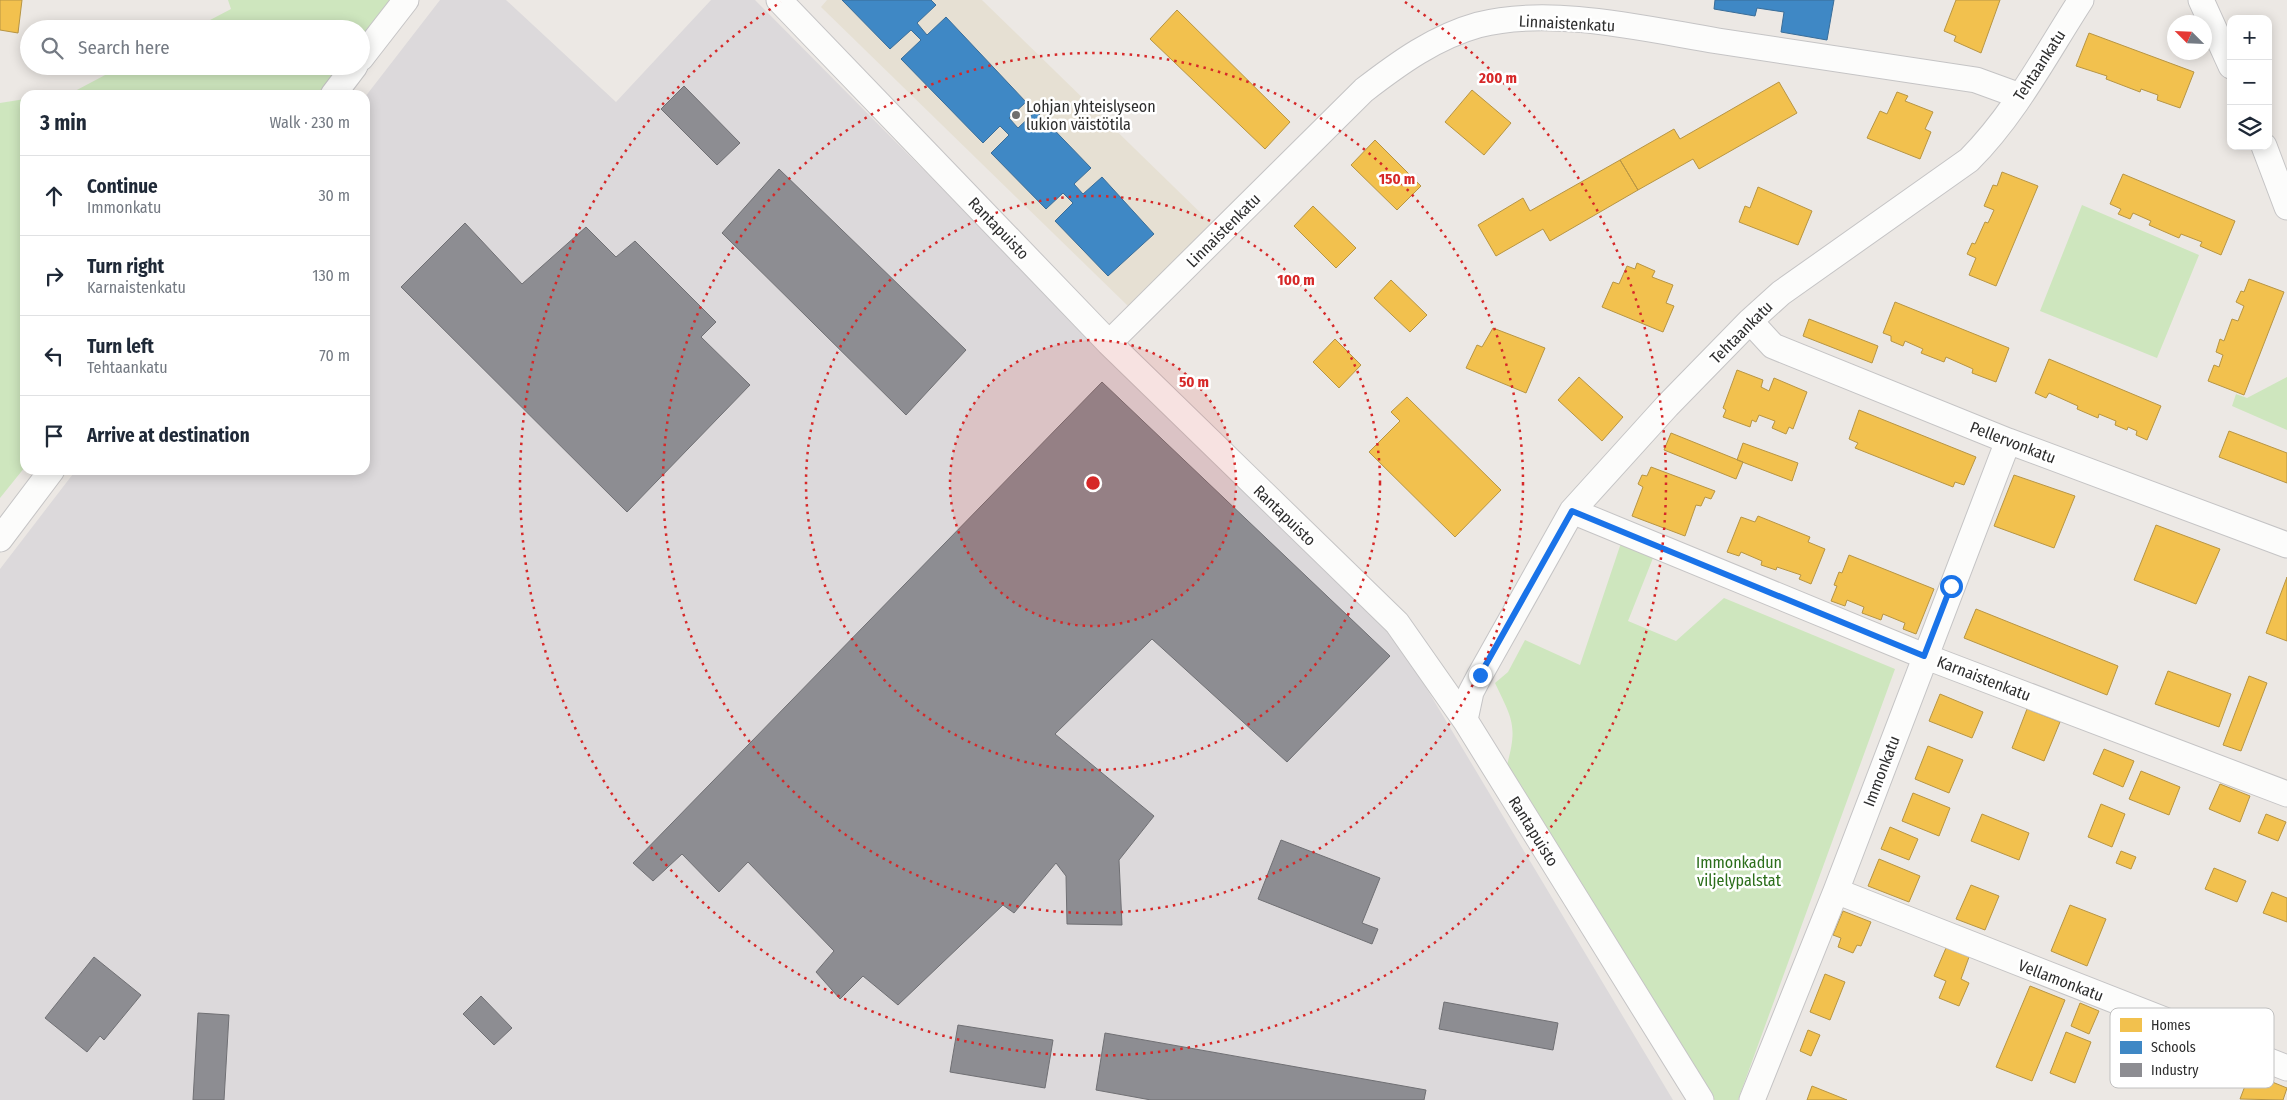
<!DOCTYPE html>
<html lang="en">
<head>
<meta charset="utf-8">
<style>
	:root { --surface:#fff; --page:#f6f6f7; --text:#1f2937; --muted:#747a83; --line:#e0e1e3 }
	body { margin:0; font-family:"Fira Sans Condensed",sans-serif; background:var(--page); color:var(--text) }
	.controls { position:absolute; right:15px; top:15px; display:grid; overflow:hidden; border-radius:10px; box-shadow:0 2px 12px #0003 }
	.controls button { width:45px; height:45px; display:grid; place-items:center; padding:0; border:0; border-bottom:1px solid var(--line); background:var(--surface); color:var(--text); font:25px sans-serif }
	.compass { position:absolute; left:2167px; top:15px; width:45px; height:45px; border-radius:50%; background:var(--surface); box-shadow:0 2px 12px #0003; rotate:294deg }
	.stop { position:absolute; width:15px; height:15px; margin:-11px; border:4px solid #1a73e8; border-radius:50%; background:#fff }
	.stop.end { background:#1a73e8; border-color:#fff; box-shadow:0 1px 5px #0008 }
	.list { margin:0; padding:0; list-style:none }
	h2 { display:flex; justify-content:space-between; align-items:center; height:65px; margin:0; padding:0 20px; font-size:21px }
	h2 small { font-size:16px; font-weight:400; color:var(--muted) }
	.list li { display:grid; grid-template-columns:32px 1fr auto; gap:15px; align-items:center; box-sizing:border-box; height:80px; padding:0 20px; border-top:1px solid var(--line) }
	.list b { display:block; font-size:19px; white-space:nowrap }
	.list p { margin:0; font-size:16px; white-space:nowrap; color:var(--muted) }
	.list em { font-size:16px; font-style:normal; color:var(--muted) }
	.icon { flex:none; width:28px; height:28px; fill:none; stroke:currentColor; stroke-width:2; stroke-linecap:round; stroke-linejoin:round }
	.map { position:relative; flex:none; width:2287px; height:1100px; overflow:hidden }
	.search { position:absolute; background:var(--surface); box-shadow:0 2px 12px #0003; left:20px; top:20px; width:350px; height:55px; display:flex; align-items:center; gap:12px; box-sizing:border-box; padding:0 18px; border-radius:28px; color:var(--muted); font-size:19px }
	.panel { position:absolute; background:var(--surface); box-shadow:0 2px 12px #0003; left:20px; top:90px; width:350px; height:385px; border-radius:15px }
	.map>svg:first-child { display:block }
	.industrial { fill:#dcd9db }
	.education { fill:#e6e0d3 }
	.green { fill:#cee6be }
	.homes { fill:#f2c14e; stroke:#b79544 }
	.schools { fill:#3f88c5; stroke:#3a6d98 }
	.industry { fill:#8d8d92; stroke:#707074 }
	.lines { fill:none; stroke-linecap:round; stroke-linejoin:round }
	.minor-casing { stroke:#c5c4c5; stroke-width:27 }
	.minor { stroke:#fcfcfb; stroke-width:25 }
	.route { stroke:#1a73e8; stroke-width:6 }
	.ring { fill:none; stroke:#d62828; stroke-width:2.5; stroke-dasharray:2.5 5 }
	.poi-dot { fill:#706f6e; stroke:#fff; stroke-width:2 }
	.labels { text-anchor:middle; stroke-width:5; stroke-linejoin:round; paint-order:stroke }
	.street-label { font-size:16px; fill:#2e2e2e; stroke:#fff }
	.poi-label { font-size:16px; fill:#2e2e2e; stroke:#fff; text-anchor:start }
	.park-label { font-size:16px; fill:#2c6e1b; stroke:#fff }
	.key { fill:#fff; stroke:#c0c0c0; stroke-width:1 }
	.key-label { font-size:14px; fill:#2e2e2e }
	.centre { fill:#d62828; stroke:#fff; stroke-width:2.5 }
	.ring-label { font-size:15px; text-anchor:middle; font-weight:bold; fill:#d62828; stroke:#fff; stroke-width:5; stroke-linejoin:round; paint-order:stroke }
</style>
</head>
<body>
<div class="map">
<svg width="2287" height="1100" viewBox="0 0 2287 1100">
	<rect width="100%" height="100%" fill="#ece8e4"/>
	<!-- industrial -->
	<path class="industrial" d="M440,0H506L616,102L711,0H755L1107,355L1400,644L1673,1100H0V569L76,470H365V97Z"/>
	<!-- education -->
	<path class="education" d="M827,0H982L1211,223L1129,307L821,7Z"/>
	<!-- green -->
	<path class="green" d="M228,0H391L361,39V29H193L231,9Z
		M122,66H340L318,95H51L75,91Z
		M25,99V467L0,498V103Z
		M2082,205L2199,255L2157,358L2040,311Z
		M2287,377V430L2232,406L2236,394L2247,398Z
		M1621,543L1653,558L1628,621L1676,641L1724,598L1895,669L1738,1100H1715L1698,1078L1507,765C1518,725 1512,719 1495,683L1508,672L1525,640L1580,665Z"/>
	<!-- homes -->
	<path class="homes" d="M0,0H22L18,33L0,30Z
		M1956,0H2000L1981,53L1954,41L1956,36L1944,31Z
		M1177,10L1290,122L1265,149L1150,39Z
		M2089,33L2194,72L2180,108L2157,100L2158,95L2141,89L2140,92L2106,79L2107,76L2076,66Z
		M1779,82L1797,113L1699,169L1693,159L1638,190L1620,160L1674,129L1680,139Z
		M1472,90L1511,123L1484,155L1445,122Z
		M1897,92L1908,96L1905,101L1933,112L1925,129L1931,132L1920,159L1867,138L1880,111L1887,114Z
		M1375,140L1421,186L1397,210L1351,165Z
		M1620,160L1638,190L1550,241L1543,229L1496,256L1478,225L1523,198L1530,211Z
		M2002,172L2038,186L1996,286L1969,275L1976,258L1967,254L1972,243L1975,244L1985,222L1988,223L1994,210L1984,206L1993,185L1997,186Z
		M2123,174L2235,221L2221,255L2200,246L2202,242L2181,234L2179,238L2149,225L2151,221L2133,213L2130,219L2118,214L2121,209L2110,204Z
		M1758,187L1812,211L1798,245L1739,222L1745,206L1750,208Z
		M1313,206L1356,248L1336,268L1294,226Z
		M1637,263L1655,271L1652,277L1673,285L1666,303L1674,306L1663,332L1602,307L1613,282L1619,284L1627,266L1635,269Z
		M2249,279L2284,292L2244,395L2208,381L2214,365L2219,367L2223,355L2216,352L2220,339L2224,341L2232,319L2238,321L2244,306L2236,302L2241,291L2244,292Z
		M1391,280L1427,315L1410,332L1374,298Z
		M1895,302L2009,348L1996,382L1972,373L1973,369L1946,357L1944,362L1921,353L1923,349L1905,341L1903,346L1891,341V336L1883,333Z
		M1809,319L1878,346L1872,363L1803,336Z
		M1493,328L1545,348L1526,393L1466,368L1477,345L1482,347Z
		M1335,339L1361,365L1339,388L1313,362Z
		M2049,359L2161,406L2147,440L2136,435L2137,431L2128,427L2127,430L2115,425L2116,421L2099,414L2098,418L2077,409L2078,406L2049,393L2046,398L2035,393Z
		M1737,370L1763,380L1761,387L1769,391L1774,378L1807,392L1793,429L1789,427L1786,434L1772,428L1775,421L1759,415L1756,422L1752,420L1750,427L1723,417L1726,410L1723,408Z
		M1579,377L1623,417L1602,441L1558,400Z
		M1407,397L1501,490L1455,537L1369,452L1400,421L1391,412Z
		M1859,410L1976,457L1964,485L1955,482L1953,487L1855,448L1858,443L1849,439Z
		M2229,431L2287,453V483L2219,457Z
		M1671,433L1743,462L1736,479L1664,450Z
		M1743,443L1798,463L1792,481L1737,460Z
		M1651,467L1715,491L1711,499L1705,497L1701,506L1696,505L1685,536L1632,516L1643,487L1638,484L1642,475L1647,476Z
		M2014,475L2075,496L2054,548L1994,526Z
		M1758,516L1810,537L1808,542L1825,549L1811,584L1799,579L1801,575L1777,567L1776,570L1761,565L1762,561L1741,552L1739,556L1727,552L1741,517L1755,522Z
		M2156,525L2220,549L2196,604L2134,580Z
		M1849,555L1934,589L1916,634L1903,629L1905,623L1883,614L1881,620L1862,613L1864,607L1847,600L1845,606L1831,601L1837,586L1834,585L1839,572L1842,573Z
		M2287,577V641L2266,633Z
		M1976,609L2118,666L2107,695L1964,638Z
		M2168,671L2231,694L2219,727L2155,704Z
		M2249,676L2267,683L2241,751L2223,745Z
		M1940,694L1983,712L1972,738L1929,721Z
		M2027,709L2060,722L2044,761L2012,748Z
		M1928,746L1963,760L1949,793L1915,779Z
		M2104,749L2134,761L2123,787L2093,774Z
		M2141,771L2180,787L2169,815L2129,799Z
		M2220,784L2250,796L2240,822L2209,809Z
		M1913,793L1950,808L1939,836L1902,821Z
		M2101,804L2125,814L2112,847L2088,837Z
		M1982,814L2029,833L2019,860L1971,841Z
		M2266,814L2286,822L2278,841L2258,833Z
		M1890,827L1918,839L1909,860L1881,849Z
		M2121,851L2136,857L2131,869L2116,863Z
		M1879,859L1920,876L1909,902L1868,886Z
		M2214,868L2246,881L2237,902L2205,889Z
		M1971,885L1999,896L1985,930L1956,919Z
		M2272,892L2287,898V922L2263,913Z
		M2070,905L2106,919L2087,966L2051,951Z
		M1843,911L1871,922L1861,946L1857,945L1853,953L1838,947L1841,938L1833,935Z
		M1946,948L1969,957L1961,979L1969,983L1959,1006L1939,998L1946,981L1934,976Z
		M1825,974L1845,982L1830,1020L1810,1012Z
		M2030,986L2065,1000L2032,1081L1996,1067Z
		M2080,1003L2099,1011L2089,1034L2071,1026Z
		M1808,1030L1820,1035L1811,1056L1800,1051Z
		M2066,1032L2091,1042L2075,1083L2050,1073Z
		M2250,1073L2287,1088L2283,1100L2240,1099Z
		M1812,1086L1847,1100H1807Z"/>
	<!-- schools -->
	<path class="schools" d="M842,0H931L936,5L917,23L927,35L946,17L1026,102L1009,118L1018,128L1036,111L1091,168L1074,184L1083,194L1102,177L1154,234L1108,276L1055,221L1073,203L1063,193L1046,209L991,153L1009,135L1000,126L983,143L901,59L921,40L911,30L890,49Z
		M1834,0L1827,40L1781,32L1784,12L1757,8L1755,16L1714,9L1715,0Z"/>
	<!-- industry -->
	<path class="industry" d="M684,86L740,143L717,165L661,109Z
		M779,169L966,350L906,415L722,233Z
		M465,223L522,284L586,227L616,257L635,241L716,322L701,337L750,385L627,512L401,287Z
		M1102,382L1390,656L1287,762L1152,639L1055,734L1154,816L1119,860L1122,925L1067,924L1066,876L1056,863L1014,913L1003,905L898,1005L863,976L840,999L816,972L834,951L748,862L719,892L682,854L653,881L633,863Z
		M1281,840L1380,878L1362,923L1378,929L1372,944L1258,899Z
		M94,957L141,995L104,1040L100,1036L87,1052L45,1018Z
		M481,996L512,1028L494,1045L463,1014Z
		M1444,1002L1558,1023L1553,1050L1439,1029Z
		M198,1013L229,1015L224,1100H193Z
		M958,1025L1053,1040L1045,1088L950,1072Z
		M1105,1033L1426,1090L1424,1100H1151L1096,1090Z"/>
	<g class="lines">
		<!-- minor casing -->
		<g class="minor-casing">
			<path id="minor" d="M779,0L1109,343L1397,623L1465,720L1701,1100
				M2201,0L2231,66
				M361,58L406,0
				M333,95L355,66
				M2264,146L2287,207
				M1750,321L1773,346L2008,441L2287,545
				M1109,343L1364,90C1399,63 1435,37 1478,25C1551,6 1645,29 1718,41C1804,54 1890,67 1976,80L2020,96
				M1572,511L1924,656L2287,794
				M0,539L52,470
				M1465,720L1471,692L1480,675L1572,511L1667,406L1750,321L1781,293L1969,160C2015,114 2046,54 2081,0
				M1836,891L2287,1068
				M1752,1100L1836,891L2008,441"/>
		</g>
		<!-- minor -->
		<use href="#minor" class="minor"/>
	</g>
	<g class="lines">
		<!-- route -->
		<path class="route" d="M1480,675L1572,511L1924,656L1951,586"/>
	</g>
	<!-- distance rings -->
	<circle cx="1093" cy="483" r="143" fill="#d62828" fill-opacity=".12"/>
	<g class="ring">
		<circle cx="1093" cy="483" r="143"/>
		<circle cx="1093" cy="483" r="287"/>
		<circle cx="1093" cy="483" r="430"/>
		<path d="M1405 2A573 573 0 1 1 781 2"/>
	</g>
	<!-- markers -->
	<circle class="poi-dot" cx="1016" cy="115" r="5"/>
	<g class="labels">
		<!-- street labels -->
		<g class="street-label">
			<text transform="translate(1567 23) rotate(3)" y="6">Linnaistenkatu</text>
			<text transform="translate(2039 65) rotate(-57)" y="6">Tehtaankatu</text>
			<text transform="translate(999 228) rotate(46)" y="6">Rantapuisto</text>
			<text transform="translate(1223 230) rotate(-45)" y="6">Linnaistenkatu</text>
			<text transform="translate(1741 332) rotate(-45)" y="6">Tehtaankatu</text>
			<text transform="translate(2013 442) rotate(21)" y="6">Pellervonkatu</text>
			<text transform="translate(1285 515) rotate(44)" y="6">Rantapuisto</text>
			<text transform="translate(1984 678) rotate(21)" y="6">Karnaistenkatu</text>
			<text transform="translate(1881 771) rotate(-69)" y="6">Immonkatu</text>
			<text transform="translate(1534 831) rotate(58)" y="6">Rantapuisto</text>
			<text transform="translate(2061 980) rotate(21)" y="6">Vellamonkatu</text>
		</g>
		<!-- poi labels -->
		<g class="poi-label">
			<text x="1026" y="112">Lohjan yhteislyseon<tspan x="1026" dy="18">lukion väistötila</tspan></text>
		</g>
		<!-- park labels -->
		<g class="park-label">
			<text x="1739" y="868">Immonkadun<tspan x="1739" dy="18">viljelypalstat</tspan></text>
		</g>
	</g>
	<!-- legend -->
	<rect x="2110" y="1008" width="164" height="80" rx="8" class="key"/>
	<rect x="2120" y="1018" width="22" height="14" fill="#f2c14e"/>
	<rect x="2120" y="1041" width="22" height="13" fill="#3f88c5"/>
	<rect x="2120" y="1063" width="22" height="14" fill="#8d8d92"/>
	<g class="key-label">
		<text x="2151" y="1030">Homes</text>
		<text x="2151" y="1052">Schools</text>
		<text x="2151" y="1075">Industry</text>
	</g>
	<circle cx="1093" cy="483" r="8" class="centre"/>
	<g class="ring-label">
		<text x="1498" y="83">200 m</text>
		<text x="1397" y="184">150 m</text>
		<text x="1296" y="285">100 m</text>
		<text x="1194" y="387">50 m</text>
	</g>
</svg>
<div class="controls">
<button>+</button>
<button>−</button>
<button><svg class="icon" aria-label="layers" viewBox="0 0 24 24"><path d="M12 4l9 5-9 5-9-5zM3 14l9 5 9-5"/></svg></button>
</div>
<svg class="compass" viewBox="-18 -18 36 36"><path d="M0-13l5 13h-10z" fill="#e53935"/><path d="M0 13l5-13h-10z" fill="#747a83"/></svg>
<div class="stop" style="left:1951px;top:586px"></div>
<div class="stop end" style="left:1480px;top:675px"></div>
<div class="search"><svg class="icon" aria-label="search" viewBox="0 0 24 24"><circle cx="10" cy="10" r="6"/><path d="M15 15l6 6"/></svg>Search here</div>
<section class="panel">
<h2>3 min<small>Walk · 230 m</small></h2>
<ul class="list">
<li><svg class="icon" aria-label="ahead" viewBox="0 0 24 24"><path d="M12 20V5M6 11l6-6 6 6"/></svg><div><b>Continue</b><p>Immonkatu</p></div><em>30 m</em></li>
<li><svg class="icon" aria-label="right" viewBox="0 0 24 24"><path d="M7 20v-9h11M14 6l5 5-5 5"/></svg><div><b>Turn right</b><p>Karnaistenkatu</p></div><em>130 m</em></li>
<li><svg class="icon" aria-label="left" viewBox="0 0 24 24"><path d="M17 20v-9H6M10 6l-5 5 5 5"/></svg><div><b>Turn left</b><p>Tehtaankatu</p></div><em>70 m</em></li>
<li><svg class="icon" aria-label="arrive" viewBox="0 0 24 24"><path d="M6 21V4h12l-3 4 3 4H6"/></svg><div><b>Arrive at destination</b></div></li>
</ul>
</section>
</div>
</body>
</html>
